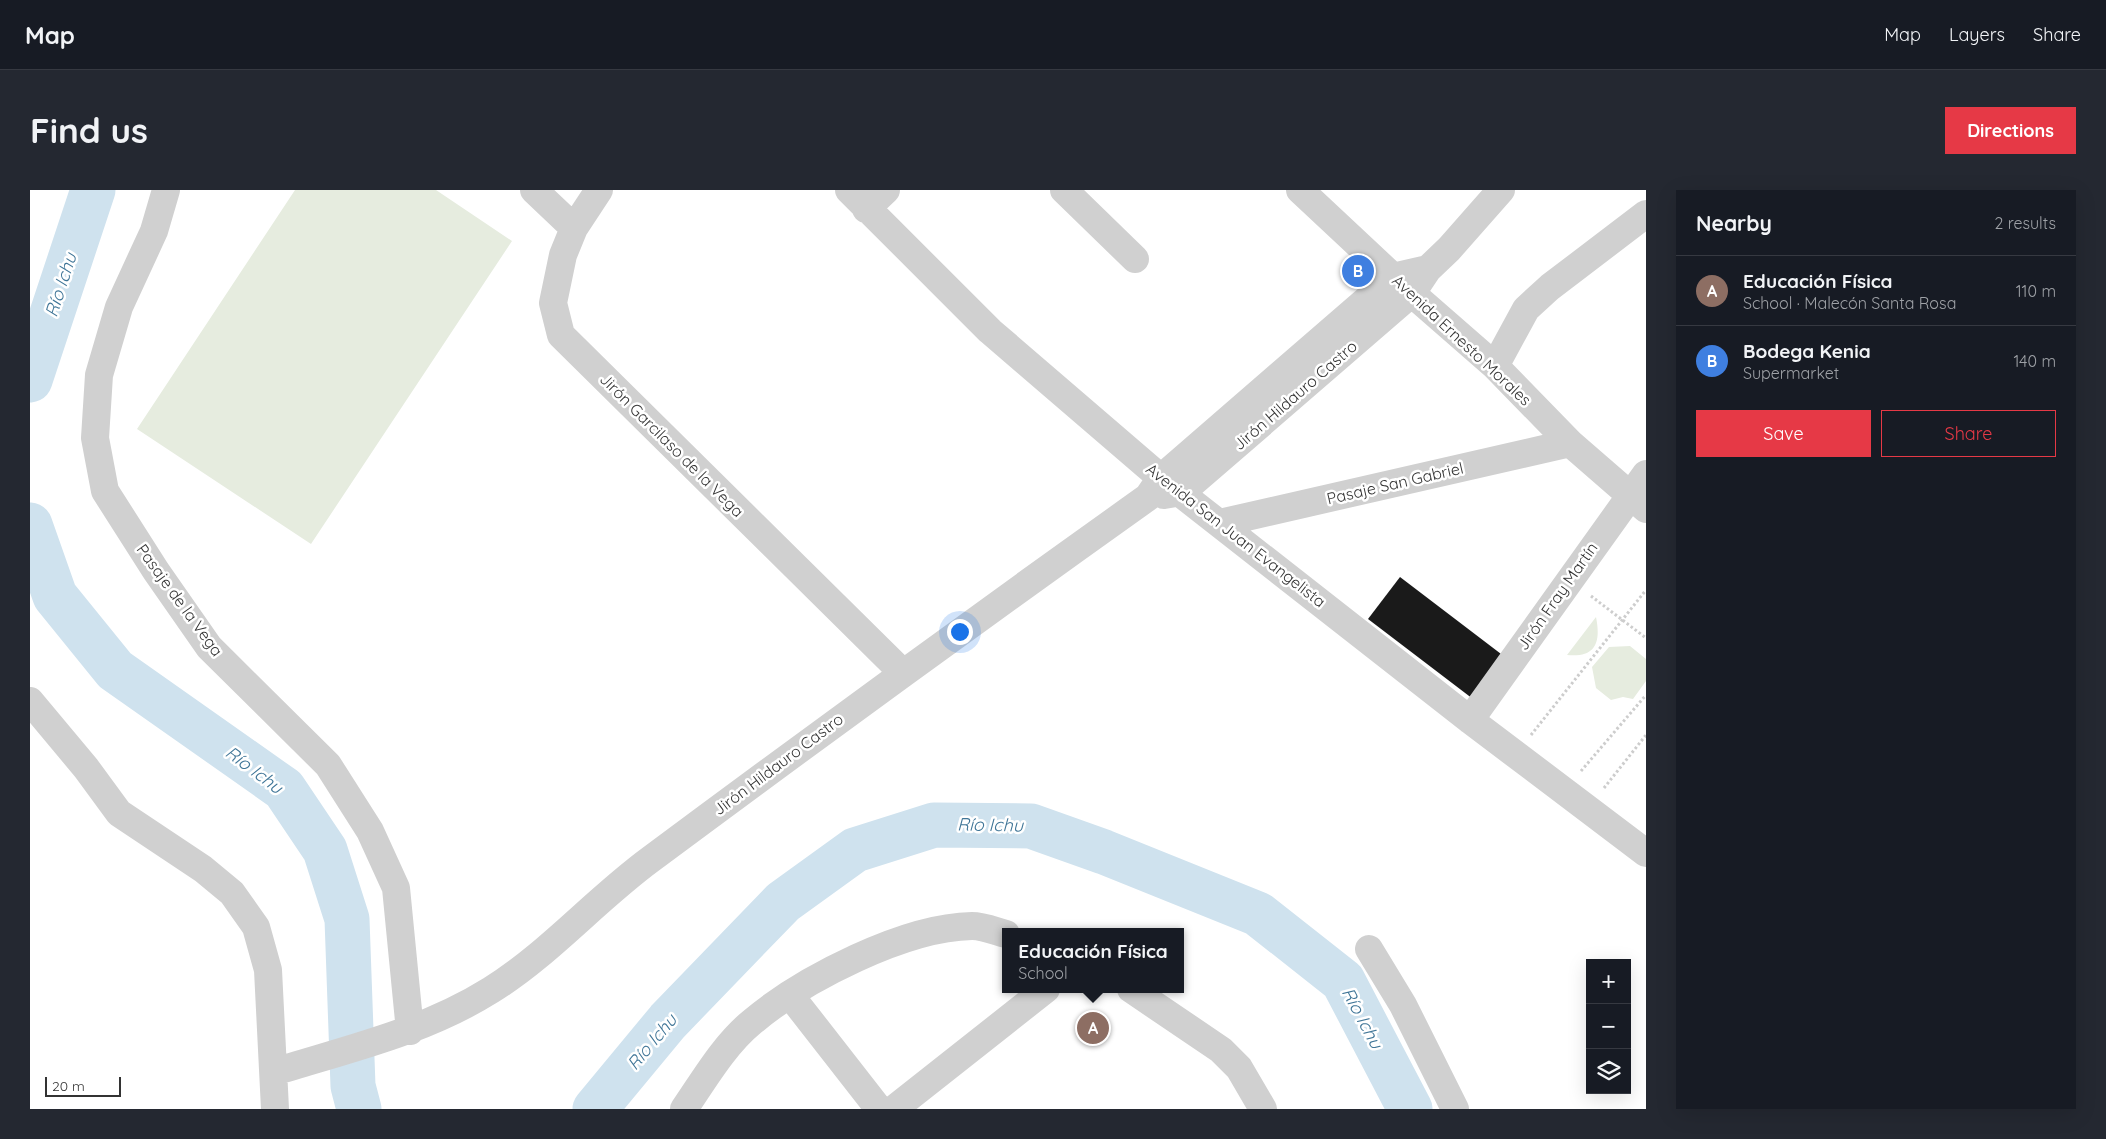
<!DOCTYPE html>
<html lang="en">
<head>
<meta charset="utf-8">
<style>
	:root { --surface:#171b24; --page:#242831; --text:#f1f3f6; --muted:#9ea1a6; --line:#363941; --accent:#e63946 }
	body { margin:0; font-family:Quicksand,sans-serif; background:var(--page); color:var(--text) }
	.controls { position:absolute; right:15px; bottom:15px; display:grid; overflow:hidden; border-radius:0px; box-shadow:0 5px 20px #0002 }
	.controls button { width:45px; height:45px; display:grid; place-items:center; padding:0; border:0; border-bottom:1px solid var(--line); background:var(--surface); color:var(--text); font:25px sans-serif }
	.scale { position:absolute; left:15px; bottom:12px; width:76px; box-sizing:border-box; padding-left:5px; border:2px solid #333; border-top:0; font-size:14px; line-height:18px; white-space:nowrap; color:#333; -webkit-text-stroke:4px #fff; paint-order:stroke }
	.you { position:absolute; left:929px; top:441px; width:18px; height:18px; margin:-12px; border:4px solid #fff; border-radius:50%; background:#1a73e8; box-shadow:0 0 0 8px #1a73e833 }
	.badge { display:grid; place-items:center; width:32px; height:32px; border-radius:50%; background:var(--accent); color:#fff; font-size:16px; font-weight:700 }
	.pin { position:absolute; translate:-50% -50%; border:2px solid #fff; box-shadow:0 1px 5px #0006 }
	.popup { position:absolute; left:972px; top:738px; width:182px; height:65px; box-sizing:border-box; display:grid; place-content:center; border-radius:0px; background:var(--surface); filter:drop-shadow(0 1px 4px #0005); font-size:16px; white-space:nowrap; color:var(--muted) }
	.popup b { font-size:19px; color:var(--text) }
	.popup::after { content:''; position:absolute; left:50%; top:100%; margin-left:-10px; border:10px solid transparent; border-top-color:var(--surface) }
	.list { margin:0; padding:0; list-style:none }
	h2 { display:flex; justify-content:space-between; align-items:center; height:65px; margin:0; padding:0 20px; font-size:21px }
	h2 small { font-size:16px; font-weight:400; color:var(--muted) }
	.list li { display:grid; grid-template-columns:32px 1fr auto; gap:15px; align-items:center; box-sizing:border-box; height:70px; padding:0 20px; border-top:1px solid var(--line) }
	.list b { display:block; font-size:19px; white-space:nowrap }
	.list p { margin:0; font-size:16px; white-space:nowrap; color:var(--muted) }
	.list em { font-size:16px; font-style:normal; color:var(--muted) }
	.actions { display:flex; gap:10px; padding:15px 20px }
	.actions a { flex:1; padding:11px 0; border:1px solid var(--accent); border-radius:0px; text-align:center; font-size:18px; color:var(--accent) }
	.actions .main { background:var(--accent); color:#fff }
	.icon { flex:none; width:28px; height:28px; fill:none; stroke:currentColor; stroke-width:2; stroke-linecap:round; stroke-linejoin:round }
	.map { position:relative; flex:none; width:1616px; height:919px; overflow:hidden; border-radius:0px }
	header { display:flex; align-items:center; gap:30px; box-sizing:border-box; height:70px; padding:0 25px; background:var(--surface); border-bottom:1px solid var(--line) }
	header strong { font-size:24px }
	nav { display:flex; gap:28px; margin-inline-start:auto; font-size:18px }
	.intro { display:flex; align-items:center; justify-content:space-between; box-sizing:border-box; height:120px; padding:0 30px }
	h1 { margin:0; font-size:35px }
	.button { padding:12px 22px; border-radius:0px; background:var(--accent); color:#fff; font-size:18px; font-weight:700 }
	main { display:flex; gap:30px; padding:0 30px }
	aside { flex:1; background:var(--surface); border-radius:0px; box-shadow:0 5px 20px #0002 }
	.map>svg:first-child { display:block }
	.green { fill:#e6ecdf }
	.lines { fill:none; stroke-linecap:round; stroke-linejoin:round }
	.river { stroke:#cfe2ee; stroke-width:45 }
	.building { fill:#1a1a1a }
	.path { stroke:#cdcdcd; stroke-width:3; stroke-dasharray:2.5 2.5; stroke-linecap:butt }
	.minor { stroke:#d0d0d0; stroke-width:28 }
	.labels { text-anchor:middle; stroke-width:5; stroke-linejoin:round; paint-order:stroke }
	.street-label { font-size:16px; fill:#333; stroke:#fff }
	.water-label { font-size:18px; font-style:italic; fill:#3f7597; stroke:#fff }
</style>
</head>
<body>
<header>
<strong>Map</strong>
<nav><a>Map</a><a>Layers</a><a>Share</a></nav>
</header>
<div class="intro"><h1>Find us</h1><a class="button">Directions</a></div>
<main>
<div class="map">
<svg width="1616" height="919" viewBox="0 0 1616 919">
	<rect width="100%" height="100%" fill="#fff"/>
	<!-- green -->
	<path class="green" d="M265,0H406L482,51L281,354L107,239Z
		M1566,427C1571,452 1566,468 1537,465Z
		M1600,456L1616,469V491L1603,509L1593,507L1581,510L1566,498L1562,477L1579,457Z"/>
	<g class="lines">
		<!-- river -->
		<path class="river" d="M0,190L63,0
			M0,335L25,406L85,480L254,599L295,660L317,729L323,896L329,919
			M565,919L638,831L753,712L825,660L904,635L1001,636L1074,662L1228,724L1313,791L1380,919"/>
	</g>
	<!-- building -->
	<path class="building" d="M1370,387L1475,467L1443,509L1338,429Z"/>
	<g class="lines">
		<!-- path -->
		<path class="path" d="M1561,406L1616,448
			M1501,545L1616,400
			M1551,581L1616,505
			M1574,598L1616,545"/>
		<!-- minor -->
		<path class="minor" d="M136,0L124,41L89,117L69,185L65,248L75,301L126,381L179,457L298,575L340,641L366,698L380,841
			M504,0L544,38L533,65L523,113L531,145L872,482
			M819,0L960,141L1131,288L1440,530L1616,663
			M1034,0L1105,69
			M1270,0L1363,87L1465,176L1540,253L1616,319
			M836,19L856,0
			M544,38L569,0
			M1465,176L1496,119L1520,97L1616,24
			M1134,305L1152,302L1382,103L1398,79L1419,59L1471,0
			M1190,333L1540,253
			M0,511L56,578L89,623L173,679L202,703L226,737L238,780L245,919
			M1440,530L1616,284
			M1339,759L1373,815L1425,919
			M1101,799L1191,860L1209,878L1233,919
			M760,805L849,919
			M244,882C318,859 394,842 461,800C519,764 565,710 621,669C785,547 951,426 1118,307L1131,288L1363,87L1398,79
			M654,919C674,890 694,855 722,832C773,789 875,737 942,736C953,736 965,741 976,744
			M864,919L1016,799"/>
	</g>
	<g class="labels">
		<!-- street labels -->
		<g class="street-label">
			<text transform="translate(1432 150) rotate(43)" y="6">Avenida Ernesto Morales</text>
			<text transform="translate(1265 205) rotate(-41)" y="6">Jirón Hildauro Castro</text>
			<text transform="translate(642 255) rotate(45)" y="6">Jirón Garcilaso de la Vega</text>
			<text transform="translate(1365 293) rotate(-13)" y="6">Pasaje San Gabriel</text>
			<text transform="translate(1206 345) rotate(38)" y="6">Avenida San Juan Evangelista</text>
			<text transform="translate(1527 406) rotate(-55)" y="6">Jirón Fray Martín</text>
			<text transform="translate(150 410) rotate(54)" y="6">Pasaje de la Vega</text>
			<text transform="translate(748 574) rotate(-37)" y="6">Jirón Hildauro Castro</text>
		</g>
		<!-- water labels -->
		<g class="water-label">
			<text transform="translate(31 95) rotate(-72)" y="6">Río Ichu</text>
			<text transform="translate(224 580) rotate(37)" y="6">Río Ichu</text>
			<text transform="translate(960 635) rotate(1)" y="6">Río Ichu</text>
			<text transform="translate(1332 828) rotate(62)" y="6">Río Ichu</text>
			<text transform="translate(622 852) rotate(-50)" y="6">Río Ichu</text>
		</g>
	</g>
</svg>
<div class="controls">
<button>+</button>
<button>−</button>
<button><svg class="icon" aria-label="layers" viewBox="0 0 24 24"><path d="M12 4l9 5-9 5-9-5zM3 14l9 5 9-5"/></svg></button>
</div>
<div class="scale">20 m</div>
<div class="you"></div>
<div class="pin badge" style="left:1063px;top:838px;background:#8d6e63">A</div>
<div class="popup"><b>Educación Física</b>School</div>
<div class="pin badge" style="left:1328px;top:81px;background:#3f7fe0">B</div>
</div>
<aside>
<h2>Nearby<small>2 results</small></h2>
<ul class="list">
<li><span class="badge" style="background:#8d6e63">A</span><div><b>Educación Física</b><p>School · Malecón Santa Rosa</p></div><em>110 m</em></li>
<li><span class="badge" style="background:#3f7fe0">B</span><div><b>Bodega Kenia</b><p>Supermarket</p></div><em>140 m</em></li>
</ul>
<div class="actions"><a class="main">Save</a><a>Share</a></div>
</aside>
</main>
</body>
</html>
